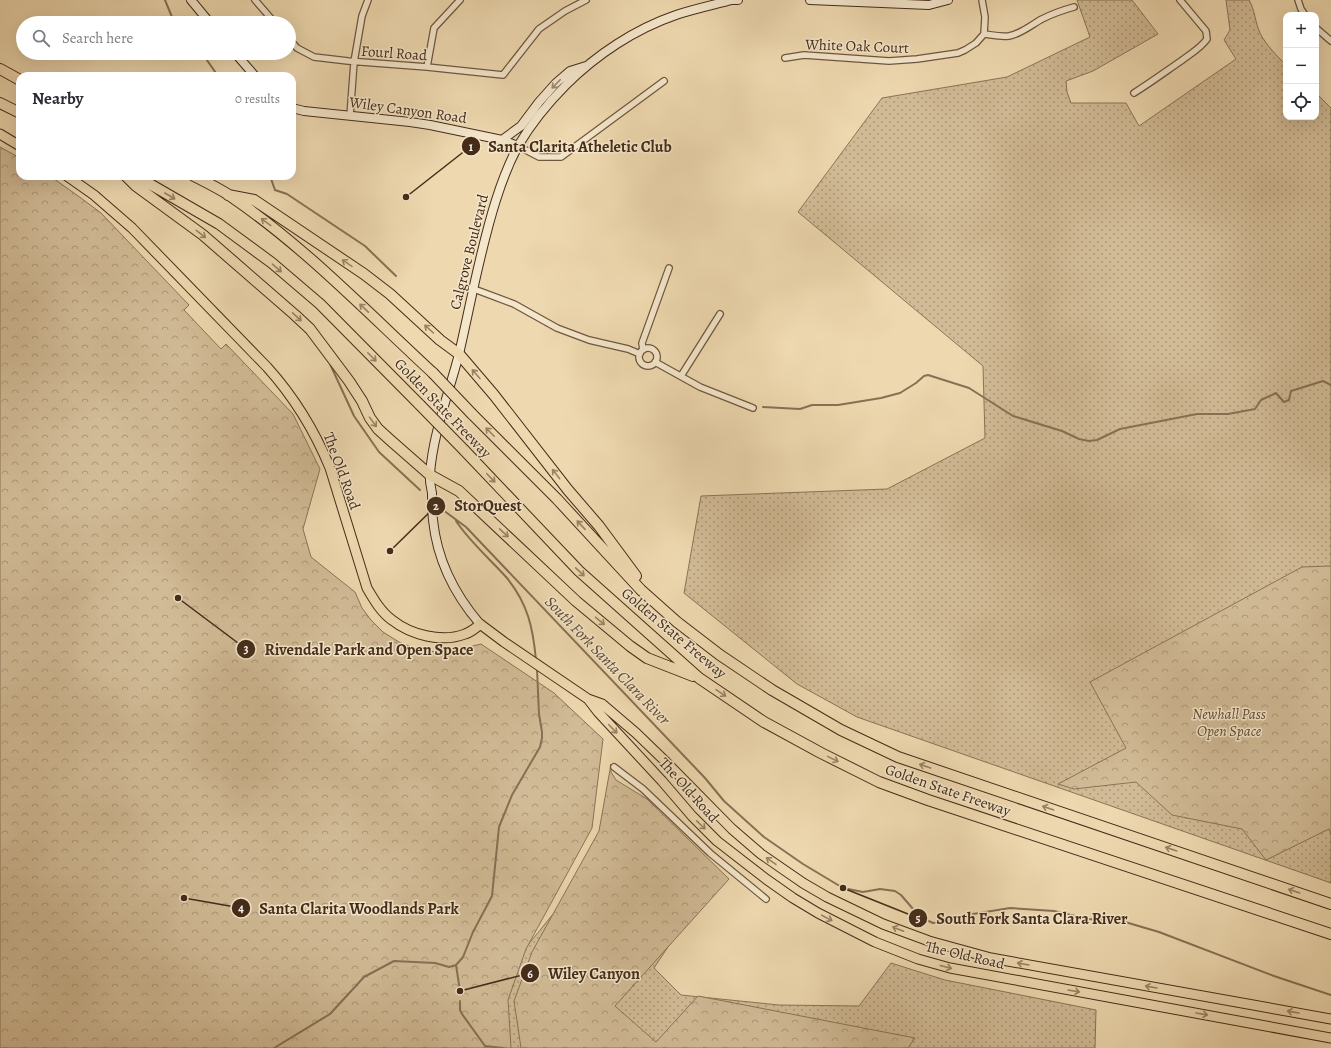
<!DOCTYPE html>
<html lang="en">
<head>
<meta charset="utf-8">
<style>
	:root { --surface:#fff; --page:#f2f2f3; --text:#2b2b33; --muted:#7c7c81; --line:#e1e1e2 }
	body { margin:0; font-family:Alegreya,serif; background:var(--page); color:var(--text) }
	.controls { position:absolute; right:12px; top:12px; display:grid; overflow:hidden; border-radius:8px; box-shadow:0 4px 16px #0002 }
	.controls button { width:36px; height:36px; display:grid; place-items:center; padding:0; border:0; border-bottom:1px solid var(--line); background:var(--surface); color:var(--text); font:20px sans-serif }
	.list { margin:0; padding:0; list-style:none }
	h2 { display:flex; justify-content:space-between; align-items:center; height:52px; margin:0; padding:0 16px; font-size:17px }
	h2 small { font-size:13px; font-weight:400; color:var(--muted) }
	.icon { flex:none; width:22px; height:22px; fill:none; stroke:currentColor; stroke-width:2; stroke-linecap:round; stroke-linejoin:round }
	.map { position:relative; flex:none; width:1331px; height:1048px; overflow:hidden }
	.search { position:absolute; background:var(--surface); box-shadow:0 4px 16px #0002; left:16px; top:16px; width:280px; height:44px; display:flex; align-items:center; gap:10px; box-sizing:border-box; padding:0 14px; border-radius:22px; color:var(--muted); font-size:15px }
	.panel { position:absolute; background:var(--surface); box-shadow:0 4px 16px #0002; left:16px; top:72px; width:280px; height:108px; border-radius:12px }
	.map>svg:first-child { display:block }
	.grass { fill:url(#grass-dots); stroke:#8a7458 }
	.park { fill:url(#park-crowns); stroke:#8a7458 }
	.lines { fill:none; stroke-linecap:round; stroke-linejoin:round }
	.stream { stroke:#877054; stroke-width:2 }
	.street-casing { stroke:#6e573e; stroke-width:8 }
	.secondary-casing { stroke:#442c19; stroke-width:10 }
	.primary-casing { stroke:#442c19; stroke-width:11 }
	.highway-casing { stroke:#442c19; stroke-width:12 }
	.street { stroke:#f4e6cb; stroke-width:5.5 }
	.secondary { stroke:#f4e6cb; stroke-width:8 }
	.primary { stroke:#eed8af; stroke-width:9 }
	.highway { stroke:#eed8af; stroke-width:10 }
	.highway-bridge-casing { stroke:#442c19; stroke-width:12; stroke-linecap:butt }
	.highway-bridge { stroke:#eed8af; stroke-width:10 }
	.oneway { stroke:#9c8972 }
	.oneway2 { stroke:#998264 }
	.labels { text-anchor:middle; stroke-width:3; stroke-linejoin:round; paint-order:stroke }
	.street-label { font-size:15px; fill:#442c19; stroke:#f4e6cb }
	.park-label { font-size:15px; font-style:italic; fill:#604932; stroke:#f4e6cb }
	.water-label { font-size:16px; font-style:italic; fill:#604832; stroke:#f4e6cb }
	.leader { fill:none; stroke:#442c19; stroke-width:1.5 }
	.callout-dot { fill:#442c19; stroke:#f4e6cb; stroke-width:1.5 }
	.mark-label { font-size:12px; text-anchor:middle; font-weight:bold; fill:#fff }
	.callout-label { font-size:16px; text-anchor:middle; font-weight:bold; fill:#442c19; stroke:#f4e6cb; stroke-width:3; stroke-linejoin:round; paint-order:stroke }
</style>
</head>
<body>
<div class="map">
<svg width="1331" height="1048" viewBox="0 0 1331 1048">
	<defs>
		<pattern id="grass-dots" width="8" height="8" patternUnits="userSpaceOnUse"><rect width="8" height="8" fill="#d1bb96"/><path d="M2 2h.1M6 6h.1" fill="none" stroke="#ab987a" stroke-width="1.8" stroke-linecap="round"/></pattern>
		<pattern id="park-crowns" width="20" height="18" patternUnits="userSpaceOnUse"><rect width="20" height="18" fill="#d1bb96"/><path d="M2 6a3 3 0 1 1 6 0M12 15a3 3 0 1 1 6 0" fill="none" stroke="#ab987a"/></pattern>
	</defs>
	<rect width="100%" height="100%" fill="#eed8af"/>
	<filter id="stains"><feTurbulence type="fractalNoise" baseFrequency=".005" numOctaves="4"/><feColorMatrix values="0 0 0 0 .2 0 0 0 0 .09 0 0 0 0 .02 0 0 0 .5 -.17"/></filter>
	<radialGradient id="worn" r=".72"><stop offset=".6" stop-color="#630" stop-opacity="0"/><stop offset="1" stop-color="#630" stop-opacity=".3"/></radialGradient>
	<!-- grass -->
	<path class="grass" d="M1077,0H1132L1158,34L1093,71L1066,81L1067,92L1071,103H1126L1139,126L1236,59L1224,40L1230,30L1226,0H1249C1255,10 1255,22 1260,33C1266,45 1277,56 1286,65V117H1316V93L1331,108V883L857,717L797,684L684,593L701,496L887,489L985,438L983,366L798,212L882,98L1007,77L1090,37Z
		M607,848L713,879L654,968L681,995L779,1005L859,1006L891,963L945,980L1096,1010L1095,1048H362L505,973Z"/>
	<!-- park -->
	<path class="park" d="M0,147L20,158V176H50L81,198L101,213L189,305L184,310L221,349L226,344L293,414L320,469L303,529L311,557L355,592L362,608L371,620L383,632L399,642L419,650L438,652L452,651L481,644L554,693L603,739L592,828L526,949L508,1000L511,1048H0Z
		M1331,566V834L1329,829L1266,860L1242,829L1172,815L1136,782L1074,789L1058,784L1126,748L1090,682L1302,567Z
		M611,764V772L616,780L647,799L729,879L615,1006L656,1042L698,996L915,1038L908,1048H521L514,1001L532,952L599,831Z"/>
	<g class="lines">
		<!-- stream -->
		<path class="stream" d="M165,0L172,17L177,23
			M202,53L218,76
			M270,176L275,190L287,194L365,246L396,276
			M330,364L354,416L379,452L420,490
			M763,407L800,409L812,405H838L881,398L900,393L916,383L924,376L928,375L969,388L1013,416L1062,431L1079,439L1089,441L1097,440L1120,429L1197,414H1228L1255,409L1261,400L1276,393L1284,402L1289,400L1291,391L1323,381L1331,385
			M443,510L466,527L705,778L724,801L764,837L803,864L843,888L863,892L880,889L895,891L901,895L920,917L933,923L946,922L973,914L1010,908L1054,911L1088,919L1125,922L1159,932L1274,976L1331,995
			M456,521C470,542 490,559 507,578C528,604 533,628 536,660
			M456,965L460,991
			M460,1001V1010L462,1014L485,1046L503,1048
			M274,1048L330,1014L364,977L394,961L435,963L449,967L456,965L463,957L473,932L492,896L499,827L512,795L540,747L542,738V732L539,714L537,669"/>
		<!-- street casing -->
		<g class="street-casing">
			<path id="street" d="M255,0L275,23
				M1298,0L1301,9L1305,15
				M1316,28L1331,41
				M984,34C992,35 1000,37 1009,36C1021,34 1031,25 1042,19C1052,14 1063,10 1074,7
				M289,39L297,48L314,57L348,61L427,67L503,75L539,29L565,11L586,0
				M785,58L804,55L889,61L917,59L958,53L965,50L976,43L984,34L985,17L982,0
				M427,67L434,28L460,0
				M1134,93C1150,83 1165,72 1181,61C1190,54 1201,48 1207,39L1206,31L1180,0
				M350,116L354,62L362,16L368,0
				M518,146L539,157H561L664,81
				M474,289L514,304L557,328L589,340L628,349L640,354
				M639 357a9 9 0 1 1 18 0a9 9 0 1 1-18 0Z
				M643,350L642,343L669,268
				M655,362L700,387L753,408
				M681,376L720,314
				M614,767L643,789L710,853L766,899"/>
		</g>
		<!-- secondary casing -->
		<g class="secondary-casing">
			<path id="secondary" d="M191,0L210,23
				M810,0L929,5L948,0
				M235,53L255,76
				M292,108L304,111L410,122L430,125L483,136L502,140L518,146
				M502,140L521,126L539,102L556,83L570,71L586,66
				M480,624C455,595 437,559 433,520C432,511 432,502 432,493C431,487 429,480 430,474C433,433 449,393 459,354C471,302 480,250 496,200C502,181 509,163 518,146C531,124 548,103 566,85C596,55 635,29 676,15C694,9 713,5 732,0H738"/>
		</g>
		<!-- primary casing -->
		<g class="primary-casing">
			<path id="primary" d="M0,134L20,146
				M67,176L94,195L132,228L267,367C295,398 314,429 330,468L367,588C374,600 381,612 392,620C411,635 442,643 465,634C471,632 476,628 480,624L504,642L588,699L602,704L636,733L666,762L732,829L761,854L803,883L827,897L883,924L929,941L991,958L1331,1019
				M588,699L598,712L662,781L692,816L717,841L766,879L793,898L818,913L875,942L918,959L950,968L1331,1038"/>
		</g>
		<!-- highway casing -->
		<g class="highway-casing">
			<path id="highway" d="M0,69L20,80
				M0,103L20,113
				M126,176L136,186L203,235L295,315L310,329L349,381L362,401L370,418L378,429L389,439L430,475L459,491L576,601L630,646L647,658L693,676
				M136,176L219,224L272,263L320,304L420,405
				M194,176C206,182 218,188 229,195C304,246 367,312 433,373
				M228,195L254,200L364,274L390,294L440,340L459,354L494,395L568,490L599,526L636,576
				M472,414L557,499L641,590L677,622L720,655L772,690L841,730L898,757L1331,904
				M464,450L579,571L699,678L764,722L821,753L879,782L928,800L1331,934"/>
		</g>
		<!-- street -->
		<use href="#street" class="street"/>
		<!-- secondary -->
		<use href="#secondary" class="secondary"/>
		<!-- primary -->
		<use href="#primary" class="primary"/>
		<!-- highway -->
		<use href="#highway" class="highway"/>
		<!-- highway-bridge casing -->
		<g class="highway-bridge-casing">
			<path id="highway-bridge" d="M433,373L472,414
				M420,405L464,450"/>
		</g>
		<!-- highway-bridge -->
		<use href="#highway-bridge" class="highway-bridge"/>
	</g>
	<!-- one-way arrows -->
	<defs><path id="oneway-shaft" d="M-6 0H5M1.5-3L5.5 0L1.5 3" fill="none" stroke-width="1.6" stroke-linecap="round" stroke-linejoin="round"/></defs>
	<use class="oneway" href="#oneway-shaft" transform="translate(556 84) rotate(134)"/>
	<g class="oneway2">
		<use href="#oneway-shaft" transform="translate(170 196) rotate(30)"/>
		<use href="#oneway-shaft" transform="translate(266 222) rotate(-144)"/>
		<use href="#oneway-shaft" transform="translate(201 234) rotate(38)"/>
		<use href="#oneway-shaft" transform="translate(347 263) rotate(-146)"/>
		<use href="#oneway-shaft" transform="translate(277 268) rotate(41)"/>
		<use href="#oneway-shaft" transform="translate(364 308) rotate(-137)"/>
		<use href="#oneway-shaft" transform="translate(297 317) rotate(43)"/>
		<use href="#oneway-shaft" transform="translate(429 329) rotate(-138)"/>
		<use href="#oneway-shaft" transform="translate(372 357) rotate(45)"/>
		<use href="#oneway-shaft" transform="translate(476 374) rotate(-131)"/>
		<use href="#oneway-shaft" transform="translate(373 422) rotate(54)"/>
		<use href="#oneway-shaft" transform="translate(490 432) rotate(-135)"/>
		<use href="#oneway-shaft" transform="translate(556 474) rotate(-128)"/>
		<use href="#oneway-shaft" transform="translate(491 478) rotate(46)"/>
		<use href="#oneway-shaft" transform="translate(581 525) rotate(-133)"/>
		<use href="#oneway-shaft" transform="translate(504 533) rotate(43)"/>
		<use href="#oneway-shaft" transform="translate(580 572) rotate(43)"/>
		<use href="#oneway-shaft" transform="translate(600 621) rotate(40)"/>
		<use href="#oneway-shaft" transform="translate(721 693) rotate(34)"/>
		<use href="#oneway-shaft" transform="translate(613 729) rotate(46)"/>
		<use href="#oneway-shaft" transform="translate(833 759) rotate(26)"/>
		<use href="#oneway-shaft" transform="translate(925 766) rotate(-161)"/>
		<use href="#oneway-shaft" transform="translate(1048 808) rotate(-161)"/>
		<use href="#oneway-shaft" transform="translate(701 825) rotate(44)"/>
		<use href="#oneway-shaft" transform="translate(1171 849) rotate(-161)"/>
		<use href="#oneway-shaft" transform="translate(771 861) rotate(-145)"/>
		<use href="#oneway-shaft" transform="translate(1294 891) rotate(-161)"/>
		<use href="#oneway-shaft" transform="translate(827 918) rotate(28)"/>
		<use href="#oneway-shaft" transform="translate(898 929) rotate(-159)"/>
		<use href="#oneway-shaft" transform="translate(1023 964) rotate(-170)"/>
		<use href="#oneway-shaft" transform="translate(946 967) rotate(15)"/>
		<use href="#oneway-shaft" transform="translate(1151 987) rotate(-170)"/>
		<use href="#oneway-shaft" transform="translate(1074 991) rotate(10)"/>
		<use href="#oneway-shaft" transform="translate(1293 1012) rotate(-170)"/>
		<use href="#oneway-shaft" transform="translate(1202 1014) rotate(10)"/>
	</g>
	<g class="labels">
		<!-- street labels -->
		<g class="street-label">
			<text transform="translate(857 46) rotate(2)" y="5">White Oak Court</text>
			<text transform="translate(394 53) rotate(4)" y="5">Fourl Road</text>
			<text transform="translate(408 110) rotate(8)" y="5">Wiley Canyon Road</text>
			<text transform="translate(469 252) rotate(-76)" y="5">Calgrove Boulevard</text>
			<text transform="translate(443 408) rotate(46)" y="5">Golden State Freeway</text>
			<text transform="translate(342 471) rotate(70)" y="5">The Old Road</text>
			<text transform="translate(674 633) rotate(40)" y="5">Golden State Freeway</text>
			<text transform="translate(689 790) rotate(48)" y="5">The Old Road</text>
			<text transform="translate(948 790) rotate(19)" y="5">Golden State Freeway</text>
			<text transform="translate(965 955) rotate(13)" y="5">The Old Road</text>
		</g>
		<!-- park labels -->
		<g class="park-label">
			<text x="1229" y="719">Newhall Pass<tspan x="1229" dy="17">Open Space</tspan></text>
		</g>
		<!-- water labels -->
		<g class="water-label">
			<text transform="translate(608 660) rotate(46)" y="6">South Fork Santa Clara River</text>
		</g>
	</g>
	<!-- callouts -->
	<path class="leader" d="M406 197L471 146M390 551L436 506M178 598L246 649M184 898L241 908M843 888L918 918M460 991L530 973"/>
	<g class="callout-dot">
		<circle cx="406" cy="197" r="4"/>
		<circle cx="390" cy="551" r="4"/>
		<circle cx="178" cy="598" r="4"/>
		<circle cx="184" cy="898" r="4"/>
		<circle cx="843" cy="888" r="4"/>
		<circle cx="460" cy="991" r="4"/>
		<circle cx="471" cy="146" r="10"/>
		<circle cx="436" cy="506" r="10"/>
		<circle cx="246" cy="649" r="10"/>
		<circle cx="241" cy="908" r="10"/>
		<circle cx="918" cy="918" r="10"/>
		<circle cx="530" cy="973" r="10"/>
	</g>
	<g class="mark-label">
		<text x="471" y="151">1</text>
		<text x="436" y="510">2</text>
		<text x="246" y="653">3</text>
		<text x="241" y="912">4</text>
		<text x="918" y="922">5</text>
		<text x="530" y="978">6</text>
	</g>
	<g class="callout-label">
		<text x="580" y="152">Santa Clarita Atheletic Club</text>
		<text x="488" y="511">StorQuest</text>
		<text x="369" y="655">Rivendale Park and Open Space</text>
		<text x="359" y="914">Santa Clarita Woodlands Park</text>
		<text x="1032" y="924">South Fork Santa Clara River</text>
		<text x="594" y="979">Wiley Canyon</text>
	</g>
	<rect width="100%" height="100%" filter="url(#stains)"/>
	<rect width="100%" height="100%" fill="url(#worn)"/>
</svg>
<div class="controls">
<button>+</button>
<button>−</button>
<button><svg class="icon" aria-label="locate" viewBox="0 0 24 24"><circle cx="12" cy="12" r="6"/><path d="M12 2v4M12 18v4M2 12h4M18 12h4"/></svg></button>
</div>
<div class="search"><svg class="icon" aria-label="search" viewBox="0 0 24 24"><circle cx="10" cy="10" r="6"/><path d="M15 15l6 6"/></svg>Search here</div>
<section class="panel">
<h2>Nearby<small>0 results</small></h2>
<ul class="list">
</ul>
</section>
</div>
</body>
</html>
